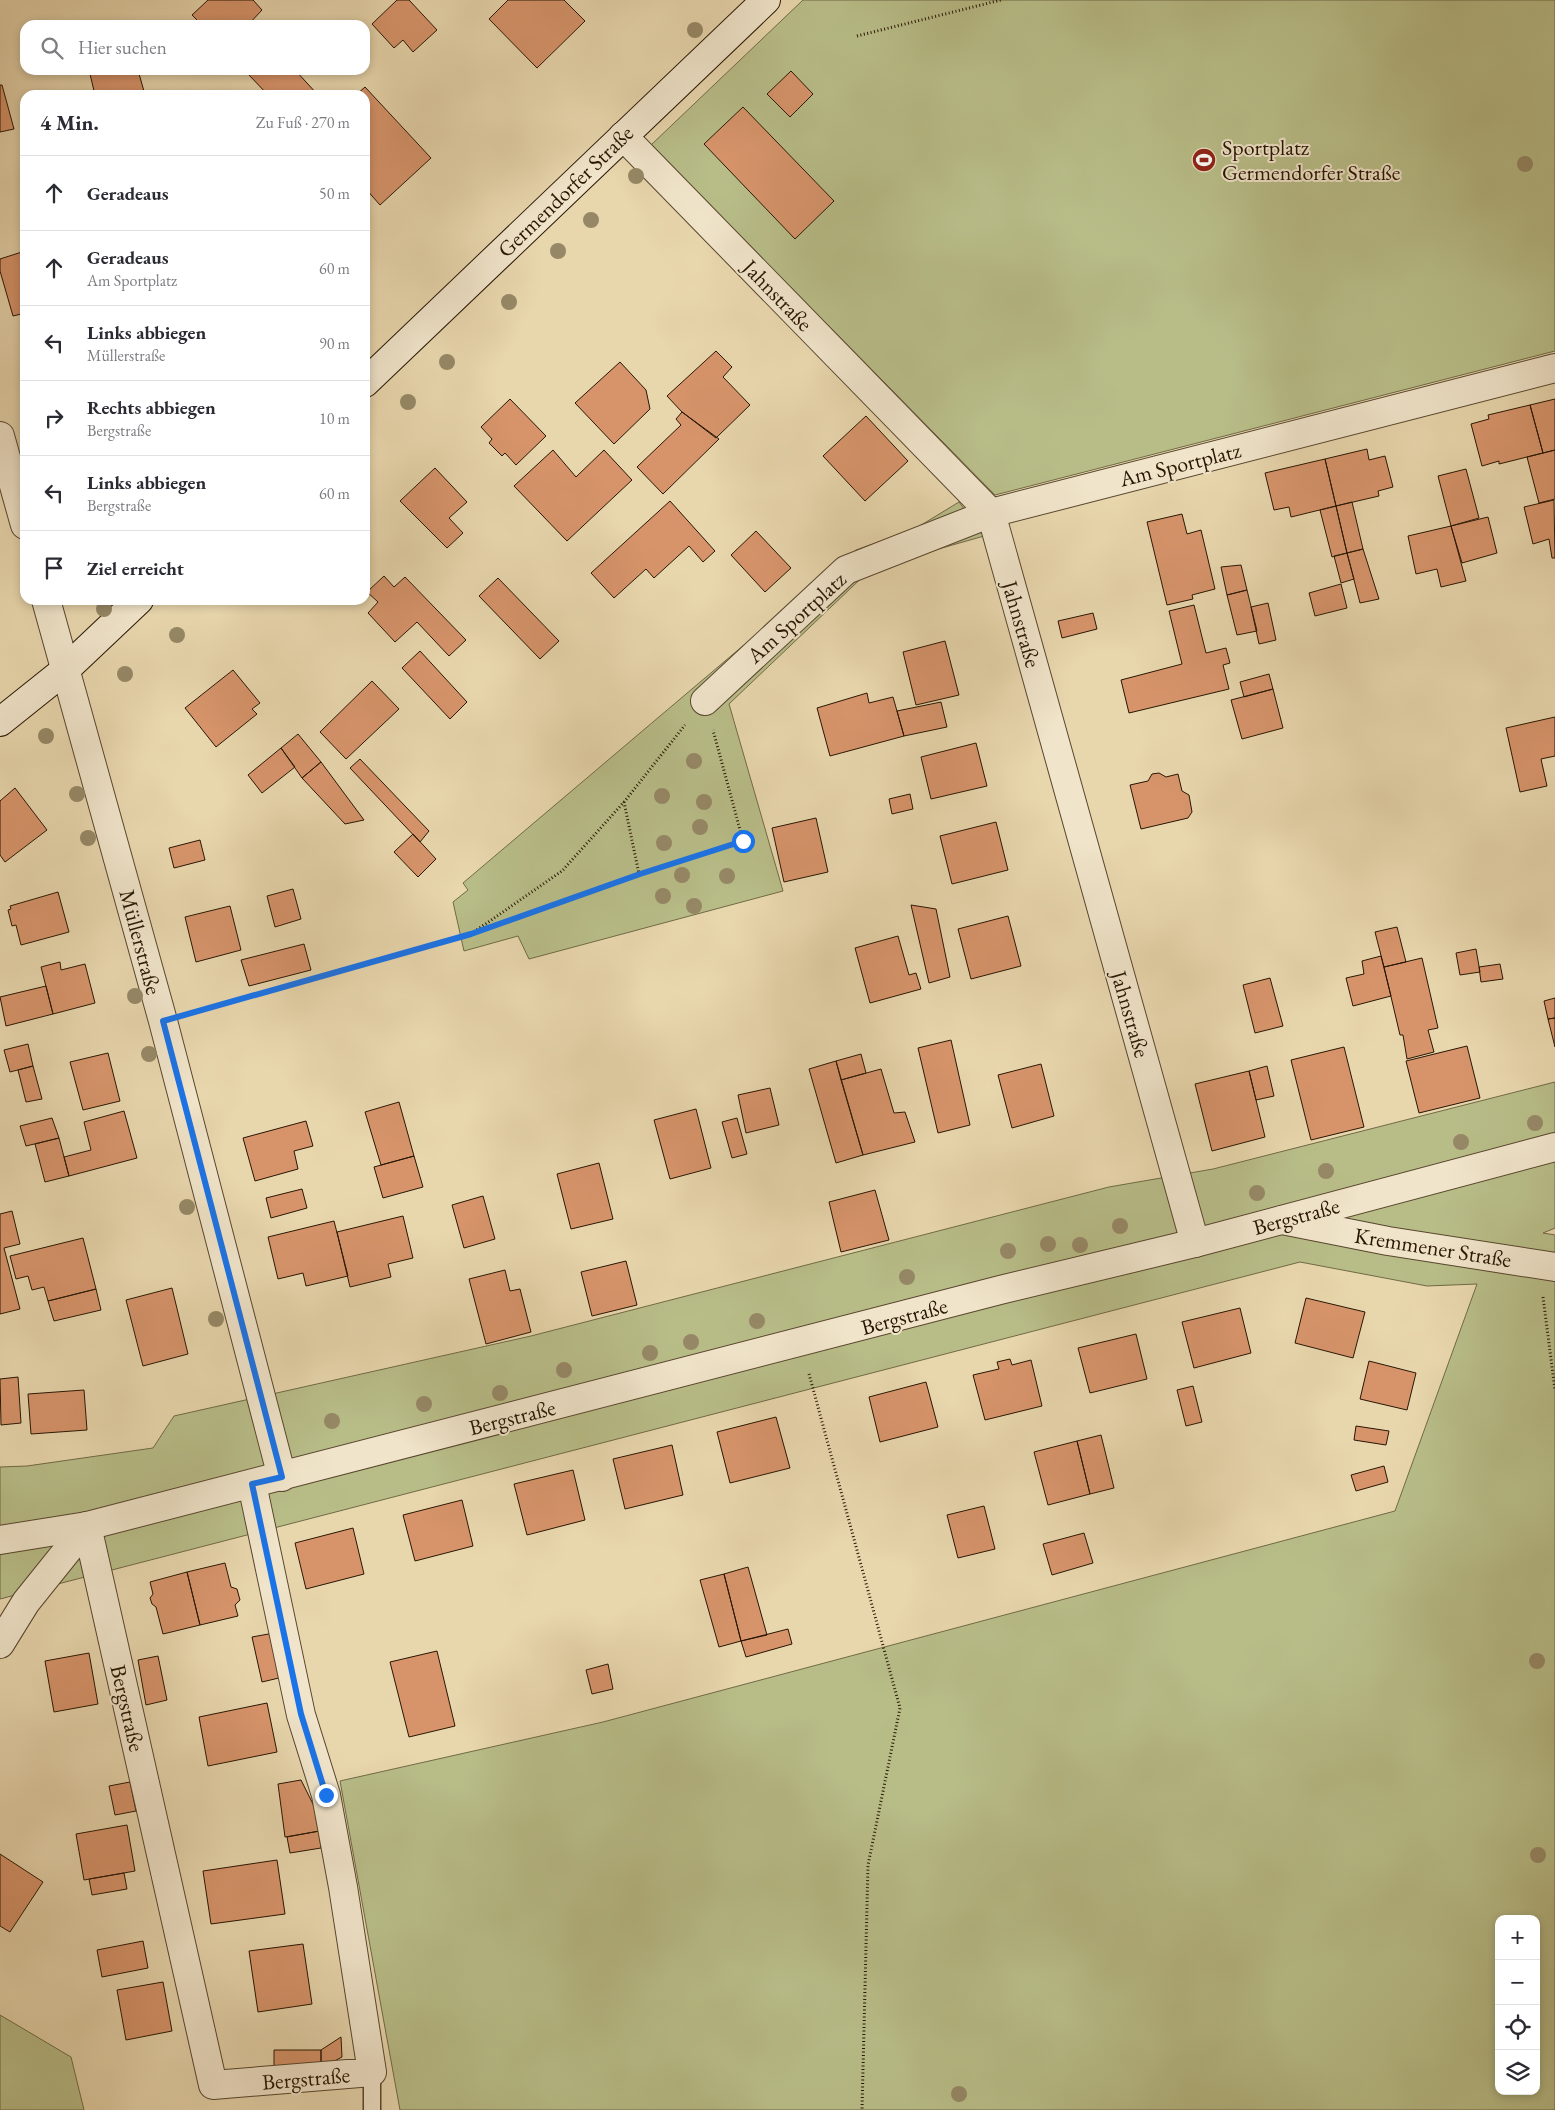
<!DOCTYPE html>
<html lang="de">
<head>
<meta charset="utf-8">
<style>
	:root { --surface:#fff; --page:#f2f2f3; --text:#2b2b33; --muted:#7c7c81; --line:#e1e1e2 }
	body { margin:0; font-family:"EB Garamond",serif; background:var(--page); color:var(--text) }
	.controls { position:absolute; right:15px; bottom:15px; display:grid; overflow:hidden; border-radius:10px; box-shadow:0 2px 8px #0003 }
	.controls button { width:45px; height:45px; display:grid; place-items:center; padding:0; border:0; border-bottom:1px solid var(--line); background:var(--surface); color:var(--text); font:25px sans-serif }
	.stop { position:absolute; width:15px; height:15px; margin:-11px; border:4px solid #1a73e8; border-radius:50%; background:#fff }
	.stop.end { background:#1a73e8; border-color:#fff; box-shadow:0 1px 5px #0008 }
	.list { margin:0; padding:0; list-style:none }
	h2 { display:flex; justify-content:space-between; align-items:center; height:65px; margin:0; padding:0 20px; font-size:21px }
	h2 small { font-size:16px; font-weight:400; color:var(--muted) }
	.list li { display:grid; grid-template-columns:32px 1fr auto; gap:15px; align-items:center; box-sizing:border-box; height:75px; padding:0 20px; border-top:1px solid var(--line) }
	.list b { display:block; font-size:19px; white-space:nowrap }
	.list p { margin:0; font-size:16px; white-space:nowrap; color:var(--muted) }
	.list em { font-size:16px; font-style:normal; color:var(--muted) }
	.icon { flex:none; width:28px; height:28px; fill:none; stroke:currentColor; stroke-width:2; stroke-linecap:round; stroke-linejoin:round }
	.map { position:relative; flex:none; width:1555px; height:2110px; overflow:hidden }
	.search { position:absolute; background:var(--surface); box-shadow:0 2px 8px #0003; left:20px; top:20px; width:350px; height:55px; display:flex; align-items:center; gap:12px; box-sizing:border-box; padding:0 18px; border-radius:15px; color:var(--muted); font-size:19px }
	.panel { position:absolute; background:var(--surface); box-shadow:0 2px 8px #0003; left:20px; top:90px; width:350px; height:515px; border-radius:15px }
	.map>svg:first-child { display:block }
	.green { fill:#b8bd88; stroke:#706a46; fill-rule:evenodd }
	.building { fill:#d7946b; stroke:#281603 }
	.lines { fill:none; stroke-linecap:round; stroke-linejoin:round }
	.service-casing { stroke:#58462e; stroke-width:19 }
	.minor-casing { stroke:#58462e; stroke-width:30 }
	.tertiary-casing { stroke:#58462e; stroke-width:30 }
	.secondary-casing { stroke:#281603; stroke-width:30 }
	.path { stroke:#281603; stroke-width:3; stroke-dasharray:1 2.5; stroke-linecap:butt }
	.service { stroke:#f0e4ca; stroke-width:16 }
	.minor { stroke:#f0e4ca; stroke-width:28 }
	.tertiary { stroke:#f0e4ca; stroke-width:28 }
	.secondary { stroke:#f0e4ca; stroke-width:28 }
	.tree { fill:#968866 }
	.route { stroke:#1a73e8; stroke-width:6 }
	.labels { text-anchor:middle; stroke-width:4; stroke-linejoin:round; paint-order:stroke }
	.poi-label { font-size:22px; fill:#281603; stroke:#f0e4ca; text-anchor:start }
	.street-label { font-size:22px; fill:#281603; stroke:#f0e4ca }
</style>
</head>
<body>
<div class="map">
<svg width="1555" height="2110" viewBox="0 0 1555 2110">
	<rect width="100%" height="100%" fill="#e8d6ad"/>
	<filter id="stains"><feTurbulence type="fractalNoise" baseFrequency=".004" numOctaves="4"/><feColorMatrix values="0 0 0 0 .2 0 0 0 0 .09 0 0 0 0 .02 0 0 0 .5 -.17"/></filter>
	<radialGradient id="worn" r=".72"><stop offset=".6" stop-color="#630" stop-opacity="0"/><stop offset="1" stop-color="#630" stop-opacity=".3"/></radialGradient>
	<!-- green -->
	<path class="green" d="M803,0H1555V351L995,495L651,145Z
		M959,502L984,536L872,568L729,704L783,891L529,959L518,936L464,951L453,902L468,890L463,883L856,550L913,530Z
		M1555,1082V1228L1543,1233L1555,1235V2110H400L340,1781L603,1722L1395,1511L1477,1284L1427,1286L1300,1262L0,1599V1467L27,1466L153,1448L174,1416L531,1336L1109,1187L1213,1169ZM1499,1919H1536V2091H1499Z
		M0,2015L71,2057L84,2110H0Z"/>
	<!-- building -->
	<path class="building" d="M208,0H253L262,10L248,25H202L192,15Z
		M397,0H409L437,30L413,52L403,40L394,48L372,24Z
		M508,0H564L585,21L537,68L489,19Z
		M89,70H138L145,95H95Z
		M255,70H295L318,95H268L249,75Z
		M791,71L813,94L790,117L767,94Z
		M0,85H2L14,129L0,132Z
		M365,87L431,158L380,205L365,188V95H356Z
		M743,107L834,201L795,239L704,144Z
		M25,251V313L13,316L0,271V259Z
		M716,351L732,367L723,377L750,405L716,438L682,412L667,396Z
		M620,362L646,390L650,409L614,444L575,403Z
		M510,399L546,436L516,465L505,453L502,456L489,443L492,439L481,427Z
		M1555,399V450L1543,453L1530,405Z
		M1530,405L1543,453L1499,464V461L1482,466L1471,424L1489,419L1488,415Z
		M682,412L719,439L663,494L637,467L681,425L676,419Z
		M866,416L908,461L865,501L823,456Z
		M1367,449L1369,460L1385,456L1393,487L1378,491L1379,496L1336,506L1325,459Z
		M553,450L576,477L604,450L632,480L567,541L514,486Z
		M1555,450V499L1539,503L1527,457Z
		M1325,459L1336,506L1291,517L1289,507L1274,510L1265,473Z
		M435,468L467,502L449,518L463,533L447,548L400,501Z
		M1466,469L1479,518L1451,526L1438,476Z
		M1554,500L1555,558H1552L1549,539L1533,544L1524,507Z
		M670,501L715,551L703,562L689,546L654,578L646,569L614,598L591,573Z
		M1352,502L1363,549L1347,553L1336,506Z
		M1336,506L1347,553L1332,557L1320,510Z
		M1182,514L1187,534L1201,530L1215,589L1192,595L1193,599L1167,605L1147,522Z
		M1488,517L1497,553L1462,563L1451,526Z
		M1451,526L1466,581L1441,587L1437,569L1416,574L1408,536Z
		M756,531L791,568L765,592L731,555Z
		M1363,549L1379,599L1360,603L1347,553Z
		M1347,553L1354,579L1341,583L1334,556Z
		M1241,565L1247,590L1227,595L1221,567Z
		M384,576L394,587L405,577L466,640L449,656L417,622L395,642L368,613L378,602L367,592Z
		M498,578L559,641L540,659L479,596Z
		M1341,584L1347,608L1315,616L1309,593Z
		M1247,590L1257,631L1237,635L1227,595Z
		M1268,603L1276,640L1259,644L1251,607Z
		M1194,605L1206,653L1226,648L1230,663L1223,665L1229,689L1129,713L1121,680L1182,664L1169,611Z
		M1093,613L1097,629L1062,638L1058,621Z
		M945,641L959,695L916,705L903,652Z
		M420,651L467,702L450,719L402,668Z
		M233,670L260,703L252,709L257,714L216,747L185,708Z
		M1269,674L1273,689L1244,697L1240,682Z
		M372,681L399,709L346,759L320,732Z
		M1273,689L1283,728L1242,739L1231,700Z
		M867,693L869,703L893,697L904,736L830,756L817,708Z
		M941,702L947,727L904,736L897,711Z
		M1555,717V756L1541,759L1547,786L1520,792L1506,728Z
		M298,734L321,762L302,778L281,748Z
		M976,743L987,786L931,799L921,757Z
		M281,748L295,767L262,793L248,775Z
		M360,759L429,831L420,842L350,768Z
		M321,762L364,820L345,824L302,778Z
		M1159,773L1166,777L1178,774L1182,791L1189,795L1192,812L1188,818L1141,829L1130,785L1148,781L1152,774Z
		M15,788L47,830L5,862L0,855V801Z
		M910,794L913,809L892,814L889,799Z
		M816,818L828,872L784,882L772,828Z
		M996,822L1008,870L952,884L940,836Z
		M413,834L436,859L418,877L394,852Z
		M200,840L205,860L174,868L169,848Z
		M293,889L301,919L275,927L267,896Z
		M58,892L69,932L21,945L16,925L12,926L8,910L11,909L10,906Z
		M911,905L936,909L950,977L929,983Z
		M230,906L241,950L196,962L185,917Z
		M1008,916L1021,966L971,979L958,929Z
		M1397,927L1406,962L1384,967L1375,932Z
		M898,936L909,975L916,973L921,989L870,1003L855,948Z
		M304,944L311,970L249,986L241,960Z
		M1476,949L1480,972L1460,975L1456,953Z
		M1381,956L1391,996L1353,1006L1346,978L1364,974L1362,961Z
		M1422,958L1438,1028L1428,1030L1434,1052L1407,1059L1403,1035H1400L1384,967Z
		M60,962L61,970L85,964L95,1003L53,1014L41,967Z
		M1500,964L1503,979L1481,982L1479,967Z
		M1270,978L1283,1026L1255,1033L1243,985Z
		M46,986L53,1014L6,1026L0,997Z
		M1555,998V1018L1548,1019L1544,1001Z
		M1555,1018V1047L1548,1019Z
		M951,1040L970,1125L938,1133L918,1048Z
		M28,1044L33,1066L10,1072L4,1050Z
		M1467,1046L1480,1098L1419,1113L1406,1061Z
		M1344,1047L1364,1127L1311,1140L1291,1060Z
		M108,1053L120,1101L83,1110L70,1062Z
		M861,1054L866,1073L841,1080L836,1061Z
		M836,1061L863,1155L836,1163L809,1069Z
		M1041,1064L1054,1116L1012,1128L998,1075Z
		M33,1066L42,1099L26,1102L18,1070Z
		M1267,1066L1274,1096L1256,1100L1249,1071Z
		M881,1069L894,1113L905,1112L915,1142L863,1155L841,1080Z
		M1249,1071L1265,1137L1212,1151L1195,1084Z
		M770,1088L779,1125L746,1133L738,1095Z
		M399,1102L414,1156L381,1165L365,1112Z
		M696,1109L711,1168L670,1179L654,1120Z
		M124,1111L137,1158L69,1176L64,1157L91,1150L84,1122Z
		M52,1118L59,1138L26,1146L20,1126Z
		M737,1118L747,1154L732,1158L722,1122Z
		M306,1121L313,1146L294,1151L298,1169L255,1181L243,1138Z
		M59,1138L69,1176L45,1182L35,1144Z
		M414,1156L423,1187L383,1198L374,1167Z
		M599,1163L613,1219L571,1229L557,1174Z
		M302,1189L307,1208L271,1218L266,1198Z
		M875,1190L889,1240L841,1252L829,1202Z
		M483,1196L495,1239L464,1248L452,1205Z
		M12,1211L20,1244L4,1248L20,1309L0,1314V1214Z
		M403,1216L413,1258L388,1264L391,1277L350,1287L337,1232Z
		M334,1221L348,1276L306,1286L303,1273L278,1279L268,1237Z
		M83,1238L96,1289L48,1301L44,1287L32,1290L28,1276L16,1279L10,1256Z
		M626,1261L637,1305L592,1316L581,1272Z
		M505,1270L510,1291L520,1289L531,1332L486,1344L469,1279Z
		M172,1288L188,1354L143,1366L126,1300Z
		M96,1289L101,1310L54,1321L48,1301Z
		M1306,1298L1365,1312L1353,1358L1295,1343Z
		M1240,1308L1251,1353L1194,1368L1182,1322Z
		M1136,1334L1147,1379L1090,1393L1078,1348Z
		M1010,1359L1012,1365L1031,1360L1042,1406L985,1420L973,1375L999,1369L997,1362Z
		M1369,1361L1416,1373L1407,1410L1360,1399Z
		M18,1377L21,1423L1,1425L0,1379Z
		M926,1382L938,1427L880,1442L869,1397Z
		M1193,1386L1202,1422L1186,1426L1177,1390Z
		M84,1390L87,1430L31,1434L28,1394Z
		M776,1417L790,1468L730,1483L717,1432Z
		M1356,1426L1389,1431L1386,1445L1354,1440Z
		M1101,1435L1114,1488L1090,1494L1077,1441Z
		M1077,1441L1090,1494L1048,1505L1034,1452Z
		M672,1445L683,1495L625,1509L613,1459Z
		M1384,1466L1388,1482L1356,1491L1351,1475Z
		M573,1470L585,1520L527,1535L514,1484Z
		M462,1500L473,1546L415,1561L403,1515Z
		M984,1506L995,1549L958,1558L947,1515Z
		M353,1528L364,1574L306,1589L295,1543Z
		M1084,1533L1093,1563L1052,1575L1043,1544Z
		M225,1563L231,1587L237,1589L240,1600L235,1605L238,1616L200,1625L187,1572Z
		M748,1567L767,1635L741,1641L724,1574Z
		M187,1572L200,1625L163,1634L156,1607L152,1604L150,1598L153,1594L150,1582Z
		M724,1574L741,1641L719,1647L700,1580Z
		M788,1629L792,1644L746,1657L741,1641Z
		M274,1633L283,1677L262,1682L252,1637Z
		M437,1651L455,1726L409,1737L390,1662Z
		M89,1653L98,1704L54,1712L45,1661Z
		M158,1656L167,1700L146,1705L138,1660Z
		M608,1664L613,1689L592,1694L586,1670Z
		M267,1703L277,1752L208,1766L199,1717Z
		M301,1780L316,1810L320,1831L285,1837L278,1784Z
		M130,1782L136,1811L115,1815L109,1786Z
		M127,1825L135,1871L84,1880L76,1834Z
		M319,1831L321,1848L290,1853L287,1837Z
		M0,1854L43,1882L10,1932L0,1926Z
		M277,1860L285,1914L211,1924L203,1871Z
		M124,1873L127,1889L92,1895L89,1879Z
		M143,1941L148,1968L102,1977L97,1950Z
		M303,1944L312,2004L258,2012L249,1951Z
		M163,1982L172,2031L126,2040L117,1990Z
		M341,2037L342,2057L321,2068V2050Z
		M274,2050H321V2068H274Z"/>
	<g class="lines">
		<!-- service casing -->
		<g class="service-casing">
			<path id="service" d="M372,2072V2110"/>
		</g>
		<!-- minor casing -->
		<g class="minor-casing">
			<path id="minor" d="M623,136L991,513L1195,1243
				M0,436L25,525
				M46,600L163,1021L282,1477
				M705,701L846,570L991,513L1555,368
				M1282,1220L1388,1241L1555,1267
				M87,1526L213,2085L372,2072L343,1887L326,1795L301,1715L252,1484
				M0,1644L26,1602L87,1526"/>
		</g>
		<!-- tertiary casing -->
		<g class="tertiary-casing">
			<path id="tertiary" d="M0,1540L87,1526L1000,1290L1195,1243L1555,1147"/>
		</g>
		<!-- secondary casing -->
		<g class="secondary-casing">
			<path id="secondary" d="M365,383L766,0
				M0,722L65,670L139,600"/>
		</g>
		<!-- path -->
		<path class="path" d="M857,36L1001,0
			M624,802L639,874L743,841L713,730
			M475,933L639,874
			M195,1012L471,934L562,871L624,802L685,725
			M1543,1297L1555,1390
			M809,1374L900,1708L868,1865L862,2110"/>
		<!-- service -->
		<use href="#service" class="service"/>
		<!-- minor -->
		<use href="#minor" class="minor"/>
		<!-- tertiary -->
		<use href="#tertiary" class="tertiary"/>
		<!-- secondary -->
		<use href="#secondary" class="secondary"/>
	</g>
	<!-- trees -->
	<g class="tree">
		<circle cx="695" cy="30" r="8"/>
		<circle cx="1525" cy="164" r="8"/>
		<circle cx="636" cy="176" r="8"/>
		<circle cx="591" cy="220" r="8"/>
		<circle cx="558" cy="251" r="8"/>
		<circle cx="509" cy="302" r="8"/>
		<circle cx="447" cy="362" r="8"/>
		<circle cx="408" cy="402" r="8"/>
		<circle cx="104" cy="609" r="8"/>
		<circle cx="177" cy="635" r="8"/>
		<circle cx="125" cy="674" r="8"/>
		<circle cx="46" cy="736" r="8"/>
		<circle cx="694" cy="761" r="8"/>
		<circle cx="77" cy="794" r="8"/>
		<circle cx="662" cy="796" r="8"/>
		<circle cx="704" cy="802" r="8"/>
		<circle cx="700" cy="827" r="8"/>
		<circle cx="88" cy="838" r="8"/>
		<circle cx="664" cy="843" r="8"/>
		<circle cx="682" cy="875" r="8"/>
		<circle cx="727" cy="876" r="8"/>
		<circle cx="663" cy="896" r="8"/>
		<circle cx="694" cy="906" r="8"/>
		<circle cx="135" cy="996" r="8"/>
		<circle cx="149" cy="1054" r="8"/>
		<circle cx="1535" cy="1123" r="8"/>
		<circle cx="1461" cy="1142" r="8"/>
		<circle cx="1326" cy="1171" r="8"/>
		<circle cx="1257" cy="1193" r="8"/>
		<circle cx="187" cy="1207" r="8"/>
		<circle cx="1120" cy="1226" r="8"/>
		<circle cx="1048" cy="1244" r="8"/>
		<circle cx="1080" cy="1245" r="8"/>
		<circle cx="1008" cy="1251" r="8"/>
		<circle cx="907" cy="1277" r="8"/>
		<circle cx="216" cy="1319" r="8"/>
		<circle cx="757" cy="1321" r="8"/>
		<circle cx="691" cy="1342" r="8"/>
		<circle cx="650" cy="1353" r="8"/>
		<circle cx="564" cy="1370" r="8"/>
		<circle cx="500" cy="1393" r="8"/>
		<circle cx="424" cy="1404" r="8"/>
		<circle cx="332" cy="1421" r="8"/>
		<circle cx="1537" cy="1661" r="8"/>
		<circle cx="1538" cy="1855" r="8"/>
		<circle cx="959" cy="2094" r="8"/>
	</g>
	<g class="lines">
		<!-- route -->
		<path class="route" d="M326,1795L301,1714L252,1484L282,1477L163,1021L471,934L640,874L743,841"/>
	</g>
	<!-- icons -->
	<defs>
		<g id="stadium-disc" transform="scale(1.25)"><circle r="9.5" fill="#8f2418" stroke="#f0e4ca"/><path d="M0-5a6.5 5 0 1 0 0 10a6.5 5 0 1 0 0-10ZM-3.5-1.8h7v3.6h-7Z" fill="#fff"/></g>
	</defs>
	<g fill-rule="evenodd">
		<use href="#stadium-disc" x="1204" y="160"/>
	</g>
	<g class="labels">
		<!-- poi labels -->
		<g class="poi-label">
			<text x="1222" y="155">Sportplatz<tspan x="1222" dy="25">Germendorfer Straße</tspan></text>
		</g>
		<!-- street labels -->
		<g class="street-label">
			<text transform="translate(565 191) rotate(-44)" y="8">Germendorfer Straße</text>
			<text transform="translate(778 295) rotate(46)" y="8">Jahnstraße</text>
			<text transform="translate(1180 464) rotate(-14)" y="8">Am Sportplatz</text>
			<text transform="translate(796 617) rotate(-42)" y="8">Am Sportplatz</text>
			<text transform="translate(1022 624) rotate(74)" y="8">Jahnstraße</text>
			<text transform="translate(141 942) rotate(75)" y="8">Müllerstraße</text>
			<text transform="translate(1131 1014) rotate(74)" y="8">Jahnstraße</text>
			<text transform="translate(1296 1216) rotate(-15)" y="8">Bergstraße</text>
			<text transform="translate(1433 1247) rotate(9)" y="8">Kremmener Straße</text>
			<text transform="translate(904 1316) rotate(-15)" y="8">Bergstraße</text>
			<text transform="translate(512 1417) rotate(-14)" y="8">Bergstraße</text>
			<text transform="translate(128 1708) rotate(77)" y="8">Bergstraße</text>
			<text transform="translate(306 2078) rotate(-5)" y="8">Bergstraße</text>
		</g>
	</g>
	<rect width="100%" height="100%" filter="url(#stains)"/>
	<rect width="100%" height="100%" fill="url(#worn)"/>
</svg>
<div class="controls">
<button>+</button>
<button>−</button>
<button><svg class="icon" aria-label="locate" viewBox="0 0 24 24"><circle cx="12" cy="12" r="6"/><path d="M12 2v4M12 18v4M2 12h4M18 12h4"/></svg></button>
<button><svg class="icon" aria-label="layers" viewBox="0 0 24 24"><path d="M12 4l9 5-9 5-9-5zM3 14l9 5 9-5"/></svg></button>
</div>
<div class="stop" style="left:743px;top:841px"></div>
<div class="stop end" style="left:326px;top:1795px"></div>
<div class="search"><svg class="icon" aria-label="search" viewBox="0 0 24 24"><circle cx="10" cy="10" r="6"/><path d="M15 15l6 6"/></svg>Hier suchen</div>
<section class="panel">
<h2>4 Min.<small>Zu Fuß · 270 m</small></h2>
<ul class="list">
<li><svg class="icon" aria-label="ahead" viewBox="0 0 24 24"><path d="M12 20V5M6 11l6-6 6 6"/></svg><div><b>Geradeaus</b></div><em>50 m</em></li>
<li><svg class="icon" aria-label="ahead" viewBox="0 0 24 24"><path d="M12 20V5M6 11l6-6 6 6"/></svg><div><b>Geradeaus</b><p>Am Sportplatz</p></div><em>60 m</em></li>
<li><svg class="icon" aria-label="left" viewBox="0 0 24 24"><path d="M17 20v-9H6M10 6l-5 5 5 5"/></svg><div><b>Links abbiegen</b><p>Müllerstraße</p></div><em>90 m</em></li>
<li><svg class="icon" aria-label="right" viewBox="0 0 24 24"><path d="M7 20v-9h11M14 6l5 5-5 5"/></svg><div><b>Rechts abbiegen</b><p>Bergstraße</p></div><em>10 m</em></li>
<li><svg class="icon" aria-label="left" viewBox="0 0 24 24"><path d="M17 20v-9H6M10 6l-5 5 5 5"/></svg><div><b>Links abbiegen</b><p>Bergstraße</p></div><em>60 m</em></li>
<li><svg class="icon" aria-label="arrive" viewBox="0 0 24 24"><path d="M6 21V4h12l-3 4 3 4H6"/></svg><div><b>Ziel erreicht</b></div></li>
</ul>
</section>
</div>
</body>
</html>
